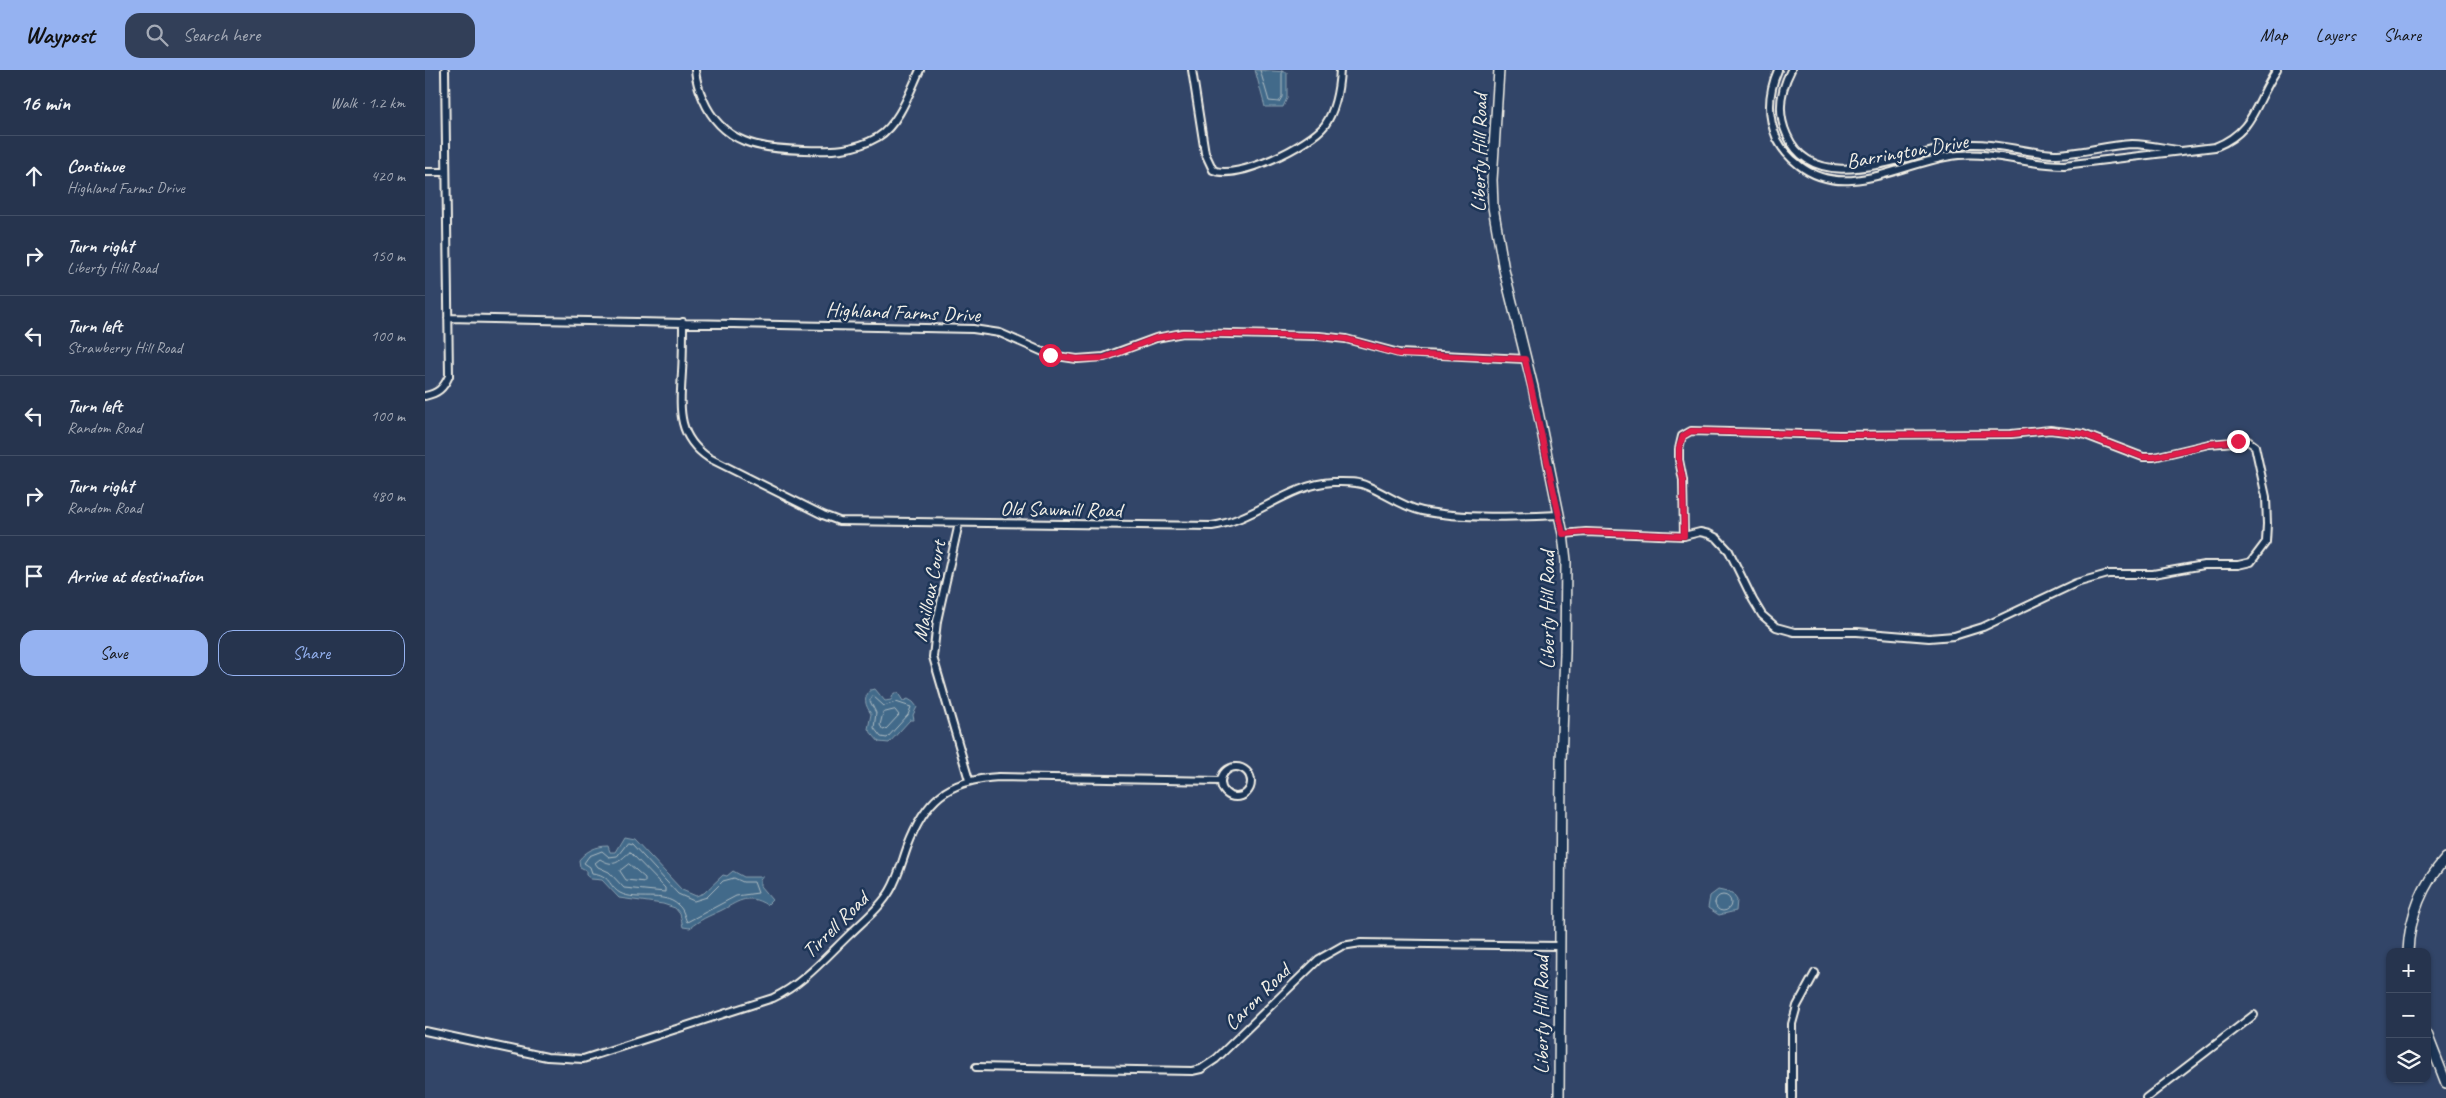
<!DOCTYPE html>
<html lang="en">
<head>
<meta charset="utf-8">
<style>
	:root { --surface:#26344e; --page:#323f58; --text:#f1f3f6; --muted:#a4aab6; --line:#424f66; --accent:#95b2f1 }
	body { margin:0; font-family:Caveat,sans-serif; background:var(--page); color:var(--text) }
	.controls { position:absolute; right:15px; bottom:15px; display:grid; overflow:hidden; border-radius:10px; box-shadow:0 1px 4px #0004 }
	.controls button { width:45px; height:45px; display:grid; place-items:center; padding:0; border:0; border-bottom:1px solid var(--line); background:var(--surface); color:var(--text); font:25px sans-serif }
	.stop { position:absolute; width:15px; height:15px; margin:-11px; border:4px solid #e11d48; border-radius:50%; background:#fff }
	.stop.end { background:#e11d48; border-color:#fff; box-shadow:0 1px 5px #0008 }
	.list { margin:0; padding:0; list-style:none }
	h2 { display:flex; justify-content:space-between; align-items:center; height:65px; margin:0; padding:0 20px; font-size:21px }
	h2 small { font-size:16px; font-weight:400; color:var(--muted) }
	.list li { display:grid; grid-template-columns:32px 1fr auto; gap:15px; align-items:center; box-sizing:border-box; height:80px; padding:0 20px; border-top:1px solid var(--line) }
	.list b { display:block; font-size:19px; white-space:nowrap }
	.list p { margin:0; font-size:16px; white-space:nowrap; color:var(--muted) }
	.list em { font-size:16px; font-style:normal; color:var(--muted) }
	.actions { display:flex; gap:10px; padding:15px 20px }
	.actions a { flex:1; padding:11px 0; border:1px solid var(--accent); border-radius:15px; text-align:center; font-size:18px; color:var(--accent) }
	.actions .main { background:var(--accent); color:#111 }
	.icon { flex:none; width:28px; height:28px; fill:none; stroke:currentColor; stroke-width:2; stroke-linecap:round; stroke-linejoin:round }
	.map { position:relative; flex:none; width:2021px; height:1028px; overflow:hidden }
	header { display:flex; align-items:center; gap:30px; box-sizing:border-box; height:70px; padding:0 25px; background:var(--accent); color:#111 }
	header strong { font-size:24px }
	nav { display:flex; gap:28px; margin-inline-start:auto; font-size:18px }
	.search { width:350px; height:45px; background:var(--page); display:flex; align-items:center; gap:12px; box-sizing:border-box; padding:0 18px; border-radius:15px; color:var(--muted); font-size:19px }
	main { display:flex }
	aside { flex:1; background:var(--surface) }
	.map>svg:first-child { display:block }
	.water { fill:#426a8a; stroke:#89a0b0 }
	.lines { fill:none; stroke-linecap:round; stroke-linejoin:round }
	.shore { stroke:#adbbc2; stroke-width:1 }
	.street-casing { stroke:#f4f1e8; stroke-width:10 }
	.secondary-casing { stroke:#f4f1e8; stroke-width:12 }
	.street { stroke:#1d3557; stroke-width:6 }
	.secondary { stroke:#1d3557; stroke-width:9 }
	.route { stroke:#e11d48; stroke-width:6 }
	.labels { text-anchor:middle; stroke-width:5; stroke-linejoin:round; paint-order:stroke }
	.street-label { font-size:21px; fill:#f4f1e8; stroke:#1d3557 }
</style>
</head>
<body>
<header>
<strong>Waypost</strong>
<div class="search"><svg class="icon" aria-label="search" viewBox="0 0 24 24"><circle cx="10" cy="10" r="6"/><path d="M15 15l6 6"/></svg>Search here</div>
<nav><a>Map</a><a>Layers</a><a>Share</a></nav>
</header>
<main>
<aside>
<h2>16 min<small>Walk · 1.2 km</small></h2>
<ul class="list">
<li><svg class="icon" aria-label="ahead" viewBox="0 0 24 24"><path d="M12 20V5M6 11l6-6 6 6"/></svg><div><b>Continue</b><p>Highland Farms Drive</p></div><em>420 m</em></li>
<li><svg class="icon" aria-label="right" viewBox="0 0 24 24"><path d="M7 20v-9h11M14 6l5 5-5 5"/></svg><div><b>Turn right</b><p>Liberty Hill Road</p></div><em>150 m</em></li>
<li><svg class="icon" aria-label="left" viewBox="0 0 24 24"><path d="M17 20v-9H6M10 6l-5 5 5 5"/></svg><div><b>Turn left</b><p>Strawberry Hill Road</p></div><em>100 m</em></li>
<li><svg class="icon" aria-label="left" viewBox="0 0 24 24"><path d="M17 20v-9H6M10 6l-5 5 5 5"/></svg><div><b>Turn left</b><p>Random Road</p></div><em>100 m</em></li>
<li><svg class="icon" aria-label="right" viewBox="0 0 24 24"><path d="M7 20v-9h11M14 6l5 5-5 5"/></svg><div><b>Turn right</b><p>Random Road</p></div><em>480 m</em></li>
<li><svg class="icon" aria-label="arrive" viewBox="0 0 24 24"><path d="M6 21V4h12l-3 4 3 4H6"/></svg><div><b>Arrive at destination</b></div></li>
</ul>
<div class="actions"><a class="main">Save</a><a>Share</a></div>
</aside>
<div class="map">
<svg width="2021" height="1028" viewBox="0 0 2021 1028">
	<rect width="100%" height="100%" fill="#324568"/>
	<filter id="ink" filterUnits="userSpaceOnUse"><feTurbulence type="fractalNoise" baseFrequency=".02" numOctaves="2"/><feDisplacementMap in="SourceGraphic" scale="10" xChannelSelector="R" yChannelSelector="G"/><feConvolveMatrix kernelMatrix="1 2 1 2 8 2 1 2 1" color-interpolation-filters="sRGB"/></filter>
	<g filter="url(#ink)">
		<!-- water -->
		<path class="water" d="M830,0L862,2V28L858,37H840Z
			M450,619L460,631L466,630L469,623H473L478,631L483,629L488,632L492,637L488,645L489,650H485L464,673L454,672L443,659L446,644C440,634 438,629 445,620Z
			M199,767L209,769L257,820L271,826L279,823L298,805L302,806L308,801L319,807H338L335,810V816L347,830L342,835C321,822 312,833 295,841C284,846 274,850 265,858L258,857L255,844L250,838L238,834L194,828L177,810L166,809L161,805V800L155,797L154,790C161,781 171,776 183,776L185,782H190Z
			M1293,820L1307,823L1312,830L1311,841L1294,845L1283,838L1285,826Z"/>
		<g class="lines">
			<!-- shore -->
			<path class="shore" d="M835,0L844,31L854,32L857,27V0
				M448,626L459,636L471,632L486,637L483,645L462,668L456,667L449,658L451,643L445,631Z
				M470,640L474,645L461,659L458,660L455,655L458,643Z
				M203,773L207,774L253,824L269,831L282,827L298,811L309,808L318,812H329L333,823L311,826L262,852C259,846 259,840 253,835C238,821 212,832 195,823C183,816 186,805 167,803L165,797L159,793L164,786L177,781L184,787L192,786Z
				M205,782L240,818V822L199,818L184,802L173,797L170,793L175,789C191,799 194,790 205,782Z
				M204,794L220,808V812L201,810L195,801Z
				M1290 833a8 8 0 1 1 16 0a8 8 0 1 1-16 0Z"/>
			<!-- street casing -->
			<g class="street-casing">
				<path id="street" d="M270,0C271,10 274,20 278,29C297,74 335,79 379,80C406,81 429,81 453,67C474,54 485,21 495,0
					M767,0L780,83L788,100C812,111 885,75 900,55C911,39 914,18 915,0
					M1353,0C1343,23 1342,46 1352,69C1357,79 1366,89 1374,95C1422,133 1483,89 1534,85C1570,82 1604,95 1639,95L1790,77C1831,61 1830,31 1852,0
					M1366,0C1355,21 1352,43 1362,65C1392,134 1494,76 1546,74C1574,73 1601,83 1629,84C1655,84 1681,75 1707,74C1722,74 1738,78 1752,80
					M0,102H21
					M23,248L548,259L575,263L625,285L652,289L679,287L731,268L758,263L894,266L921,269L974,283L1100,289
					M258,252C258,269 258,286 257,302C255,338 251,366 284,388L398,445L414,451L787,456C830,450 864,414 908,412C919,412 932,411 942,416C960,423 977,437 997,441C1038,449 1092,447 1134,445
					M0,326C13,323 18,319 24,306L20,0
					M534,453L512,551L508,587L544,710
					M1138,464L1161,462L1259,466L1275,462L1284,464L1292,468L1304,481L1328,530L1337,545L1351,557L1369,562H1432L1504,568L1529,566L1558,557L1651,513L1683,504H1728L1779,495H1813L1826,492L1841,472L1842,454L1841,427L1830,376L1823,371L1784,374L1729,387H1718L1658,364L1625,360L1586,364L1414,365L1266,361L1257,366L1254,379V390L1258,410L1259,466
					M796 712a15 15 0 1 1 30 0a15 15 0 1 1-30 0Z
					M0,961L122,987L158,989L348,928C378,914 400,888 424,865C438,851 455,838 465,821C473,808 477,792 482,778C500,730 522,710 574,707L795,711
					M551,997L767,1001L776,999L791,989L894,889L917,876L936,873L1134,876
					M1367,1028V954L1372,936L1390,903
					M1721,1028L1829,945"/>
			</g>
			<!-- secondary casing -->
			<g class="secondary-casing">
				<path id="secondary" d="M1074,0L1067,110L1068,137L1079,200L1108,317L1138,464L1141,491L1140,583L1136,691L1134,1028
					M1983,882C1984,847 1998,813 2021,788
					M2002,964L2021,1013"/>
			</g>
			<!-- street -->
			<use href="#street" class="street"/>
			<!-- secondary -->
			<use href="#secondary" class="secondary"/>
		</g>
	</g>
	<g class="lines" filter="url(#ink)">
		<!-- route -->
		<path class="route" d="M625,285L652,289L679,288L731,268L758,263L894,266L921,269L974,284L1100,289L1138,464L1161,462L1259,466L1258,410L1254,390V378L1258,366L1266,361L1414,365L1586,364L1625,360L1658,364L1718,387H1729L1784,374L1813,371"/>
	</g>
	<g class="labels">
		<!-- street labels -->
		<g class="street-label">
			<text transform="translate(1482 81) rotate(-10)" y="7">Barrington Drive</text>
			<text transform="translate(1054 83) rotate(-89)" y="7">Liberty Hill Road</text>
			<text transform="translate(478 242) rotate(2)" y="7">Highland Farms Drive</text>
			<text transform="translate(636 439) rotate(1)" y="7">Old Sawmill Road</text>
			<text transform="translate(504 521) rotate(-79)" y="7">Mailloux Court</text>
			<text transform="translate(1122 540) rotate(-90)" y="7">Liberty Hill Road</text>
			<text transform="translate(410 855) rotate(-45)" y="7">Tirrell Road</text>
			<text transform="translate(832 927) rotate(-45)" y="7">Caron Road</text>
			<text transform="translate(1116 945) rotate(-90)" y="7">Liberty Hill Road</text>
		</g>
	</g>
</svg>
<div class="controls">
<button>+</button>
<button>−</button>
<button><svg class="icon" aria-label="layers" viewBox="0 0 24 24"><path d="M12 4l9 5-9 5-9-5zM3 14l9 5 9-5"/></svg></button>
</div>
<div class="stop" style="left:625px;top:285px"></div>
<div class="stop end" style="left:1813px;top:371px"></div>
</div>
</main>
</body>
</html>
